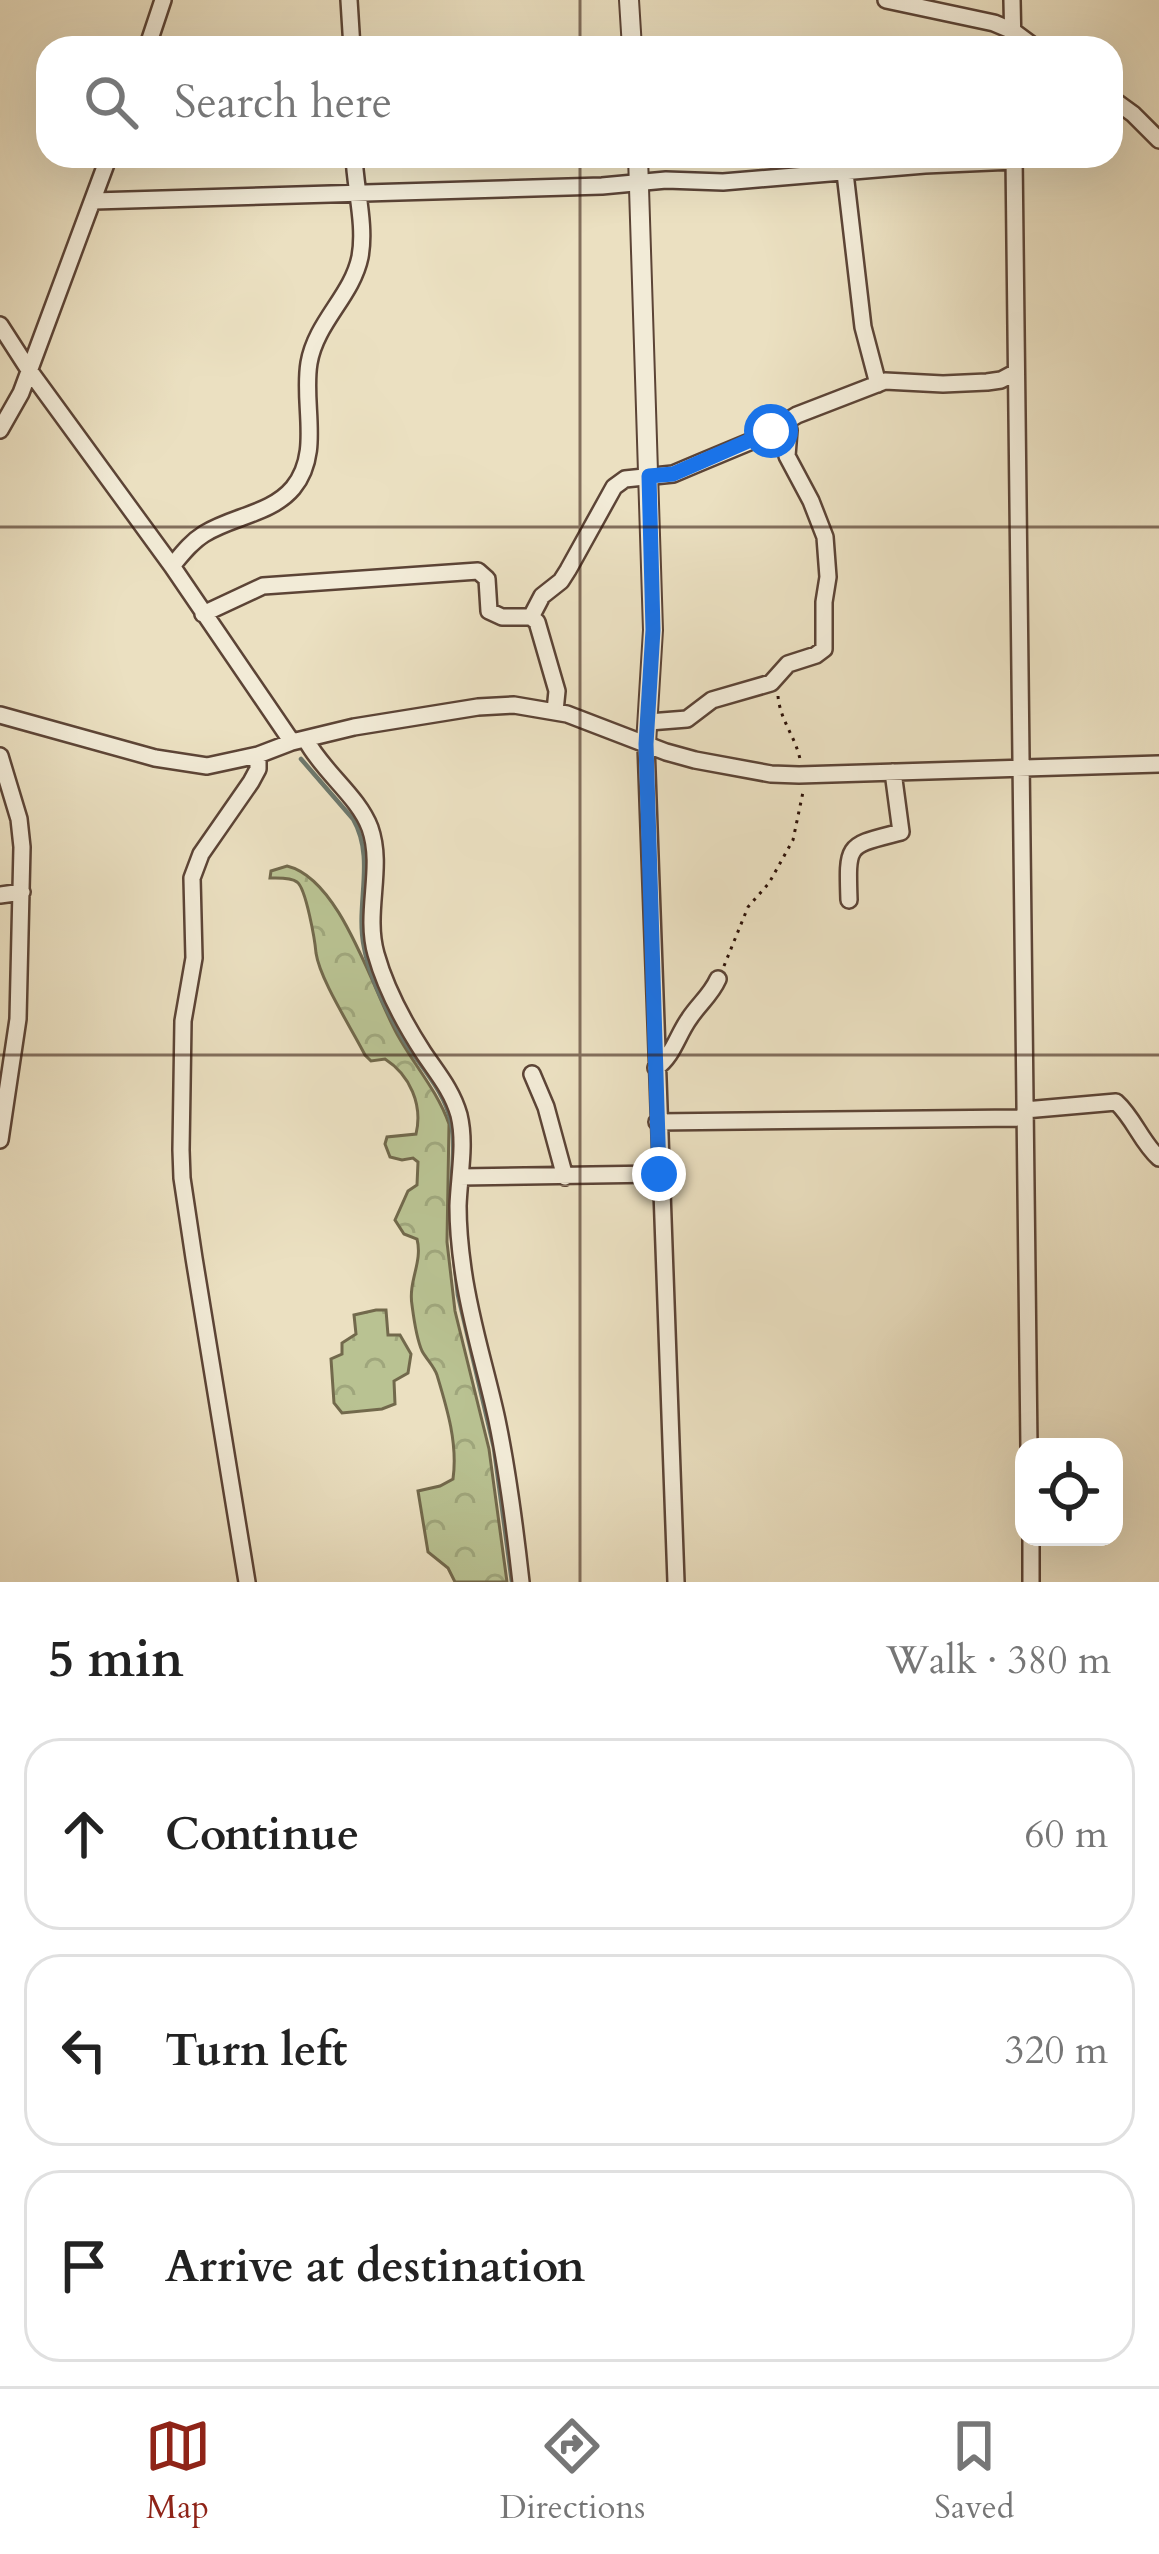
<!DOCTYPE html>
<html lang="en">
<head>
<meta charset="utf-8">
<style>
	:root { --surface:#fff; --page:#f6f6f6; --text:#222; --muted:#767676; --line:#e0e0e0; --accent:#8f2418 }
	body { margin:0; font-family:Cardo,serif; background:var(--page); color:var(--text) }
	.controls { position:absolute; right:36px; bottom:36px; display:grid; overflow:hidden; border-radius:24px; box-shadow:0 12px 48px #0002 }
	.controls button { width:108px; height:108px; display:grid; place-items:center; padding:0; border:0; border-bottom:3px solid var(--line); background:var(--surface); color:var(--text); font:60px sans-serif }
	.stop { position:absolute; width:36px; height:36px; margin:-27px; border:9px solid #1a73e8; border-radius:50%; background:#fff }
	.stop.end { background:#1a73e8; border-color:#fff; box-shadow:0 3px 12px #0008 }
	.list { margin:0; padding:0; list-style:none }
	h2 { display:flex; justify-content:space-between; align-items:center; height:156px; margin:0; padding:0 48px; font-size:51px }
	h2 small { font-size:39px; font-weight:400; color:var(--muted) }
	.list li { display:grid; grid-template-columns:78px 1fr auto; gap:36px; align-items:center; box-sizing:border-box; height:192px; margin:0 24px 24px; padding:0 24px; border:3px solid var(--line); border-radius:36px }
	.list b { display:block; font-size:45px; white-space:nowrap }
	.list em { font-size:39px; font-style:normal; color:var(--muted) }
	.icon { flex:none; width:66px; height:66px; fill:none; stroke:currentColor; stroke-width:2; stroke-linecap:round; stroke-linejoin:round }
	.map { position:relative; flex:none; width:1159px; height:1582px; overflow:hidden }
	.search { position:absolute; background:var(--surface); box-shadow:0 12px 48px #0002; left:36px; right:36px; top:36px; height:132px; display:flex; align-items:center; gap:30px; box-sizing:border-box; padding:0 42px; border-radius:36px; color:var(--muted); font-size:45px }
	.sheet { height:804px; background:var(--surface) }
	nav { display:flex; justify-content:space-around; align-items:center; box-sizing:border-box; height:168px; border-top:3px solid var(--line); background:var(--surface); font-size:33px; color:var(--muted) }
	nav a { display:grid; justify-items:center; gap:6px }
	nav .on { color:var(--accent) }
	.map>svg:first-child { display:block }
	.forest { fill:url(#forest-crowns); stroke:#72694c; stroke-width:3 }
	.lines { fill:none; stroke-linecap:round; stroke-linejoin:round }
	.stream { stroke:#6d786c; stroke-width:4.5 }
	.minor-casing { stroke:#5c4436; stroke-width:20 }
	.tertiary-casing { stroke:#5c4436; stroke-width:22 }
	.path { stroke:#2c1007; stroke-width:3; stroke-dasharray:3 6; stroke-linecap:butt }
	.minor { stroke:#f2ebd7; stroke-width:15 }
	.tertiary { stroke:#f2ebd7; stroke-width:18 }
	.route { stroke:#1a73e8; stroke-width:15 }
	.grid { fill:none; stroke:#2c1007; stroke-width:3; stroke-opacity:0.55 }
</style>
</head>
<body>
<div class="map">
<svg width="1159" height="1582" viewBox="0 0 1159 1582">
	<defs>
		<pattern id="forest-crowns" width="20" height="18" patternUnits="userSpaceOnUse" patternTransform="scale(3)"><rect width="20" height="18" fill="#b9c292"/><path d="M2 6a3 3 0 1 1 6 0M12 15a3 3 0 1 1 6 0" fill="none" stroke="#9fa67c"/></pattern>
	</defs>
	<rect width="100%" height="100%" fill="#ebe0c1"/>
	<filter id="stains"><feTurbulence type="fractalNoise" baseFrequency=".00167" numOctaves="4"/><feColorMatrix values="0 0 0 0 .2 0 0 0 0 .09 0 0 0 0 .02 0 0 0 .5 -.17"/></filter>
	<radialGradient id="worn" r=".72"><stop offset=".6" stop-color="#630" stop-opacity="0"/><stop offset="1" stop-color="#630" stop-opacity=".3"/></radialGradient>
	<!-- forest -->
	<path class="forest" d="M287,866C341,879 372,989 397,1034C414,1065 437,1090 449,1124L447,1242L455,1311L489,1449L507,1582H455L448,1568L428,1552L418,1491L440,1486L453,1479C458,1444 447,1408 437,1375C434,1366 427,1360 422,1351C416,1337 414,1320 412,1305C408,1281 423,1262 417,1239L404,1234L395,1220L408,1191L417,1185L418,1162L413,1158L402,1160L390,1157L385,1144L387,1137L416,1134C423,1105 410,1075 385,1059L371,1061L365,1055C352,1029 320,980 316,953C315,941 306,888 297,882C291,877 277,878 270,878L271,871Z
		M376,1310H386L388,1335H400L411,1354L408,1373L394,1381L395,1404L382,1409L342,1413L334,1403L331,1359L342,1354V1343L356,1334L354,1315Z"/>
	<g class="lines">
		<!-- stream -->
		<path class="stream" d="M301,759L353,819C376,859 355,904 364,947C370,980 388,1014 405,1042C421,1067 446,1093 451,1123C456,1147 451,1174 451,1198
			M451,1228L458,1295L494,1448L512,1582"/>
		<!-- minor casing -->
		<g class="minor-casing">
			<path id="minor" d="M349,0L352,48
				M886,0L994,23L1013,31L1036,48
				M1012,0L1013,48
				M147,48L163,0
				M1111,98L1133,114L1159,140
				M1014,156L1029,1447
				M845,173L863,327L878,384
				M94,201L602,186L666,180L723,182L925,165L1014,161
				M0,325L29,370L172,566L292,742
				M0,430L21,393L109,156
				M172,566C182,554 191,542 204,534C233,516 271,514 293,488C322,453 302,405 309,363C316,322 352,296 360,257C366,225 355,188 354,156
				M203,614L263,586L478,571L487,579L489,611L502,617H531L537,622L557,691L555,711
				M531,617L542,596L561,581L568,570L614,487L625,479L673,474L699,463L759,438L797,415L885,381L943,384L987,382L1001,380L1016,372
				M0,715L155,758L207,766L258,755L292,742L354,727L478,707L514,705L567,714L666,752L695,760L771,774L799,775L1159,764
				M649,722L687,719L712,700L771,683L788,664L816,655L824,649V602L828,577L825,537L811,501L787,456L789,430L786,422
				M306,740C323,772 358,796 370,828C384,868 364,912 376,954C386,990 403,1021 423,1052C437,1073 452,1090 459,1115C466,1144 459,1176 458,1206C458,1227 460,1248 463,1269C470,1321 486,1369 497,1420C508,1473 515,1528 521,1582
				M646,744L676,1582
				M0,756L19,819L22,847L18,1019L0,1140
				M0,895L22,892
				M849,900C847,842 847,846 901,832L893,772
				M656,1068C673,1056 677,1036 689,1019C698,1005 711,995 718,979
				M532,1074L546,1107L565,1177
				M1025,1110L1116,1102C1134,1118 1141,1142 1159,1158
				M657,1122L1025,1118
				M460,1177L659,1174
				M1031,1537V1582
				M247,1582L194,1258L182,1178L181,1150L183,1021L194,958L192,878L201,854L251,782L258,769V755"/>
		</g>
		<!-- tertiary casing -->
		<g class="tertiary-casing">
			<path id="tertiary" d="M629,0L632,48
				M638,156L653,630L646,744"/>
		</g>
		<!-- path -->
		<path class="path" d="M778,696C780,720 795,736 800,759
			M724,966L748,907L769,883L793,840L803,792"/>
		<!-- minor -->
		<use href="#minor" class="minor"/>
		<!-- tertiary -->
		<use href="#tertiary" class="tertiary"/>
	</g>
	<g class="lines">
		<!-- route -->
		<path class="route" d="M659,1174L646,744L653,630L649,476L673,474L771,431"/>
	</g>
	<!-- grid -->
	<path class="grid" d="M580,0V48M580,156V1582M0,527H1159M0,1055H1159"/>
	<rect width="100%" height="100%" filter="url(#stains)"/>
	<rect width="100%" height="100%" fill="url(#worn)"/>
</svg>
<div class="controls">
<button><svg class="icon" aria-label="locate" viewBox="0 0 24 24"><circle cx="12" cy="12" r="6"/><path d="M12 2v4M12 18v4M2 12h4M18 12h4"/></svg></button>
</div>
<div class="stop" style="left:771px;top:431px"></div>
<div class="stop end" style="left:659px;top:1174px"></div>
<div class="search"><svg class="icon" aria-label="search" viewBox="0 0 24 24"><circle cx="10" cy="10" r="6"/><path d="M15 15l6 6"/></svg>Search here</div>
</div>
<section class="sheet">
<h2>5 min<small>Walk · 380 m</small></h2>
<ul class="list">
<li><svg class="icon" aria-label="ahead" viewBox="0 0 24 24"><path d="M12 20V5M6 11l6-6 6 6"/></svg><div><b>Continue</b></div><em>60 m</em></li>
<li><svg class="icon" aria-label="left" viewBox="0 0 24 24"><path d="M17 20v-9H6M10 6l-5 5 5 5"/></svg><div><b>Turn left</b></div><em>320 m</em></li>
<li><svg class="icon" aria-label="arrive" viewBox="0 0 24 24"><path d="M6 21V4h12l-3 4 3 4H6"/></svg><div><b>Arrive at destination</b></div></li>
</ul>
</section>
<nav>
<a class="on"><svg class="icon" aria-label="map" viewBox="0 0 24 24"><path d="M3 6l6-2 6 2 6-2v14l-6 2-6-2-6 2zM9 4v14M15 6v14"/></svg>Map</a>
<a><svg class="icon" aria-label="directions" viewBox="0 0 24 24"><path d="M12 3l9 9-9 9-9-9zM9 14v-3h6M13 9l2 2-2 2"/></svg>Directions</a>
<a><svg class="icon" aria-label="saved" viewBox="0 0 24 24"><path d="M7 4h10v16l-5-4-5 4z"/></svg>Saved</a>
</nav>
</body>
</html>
